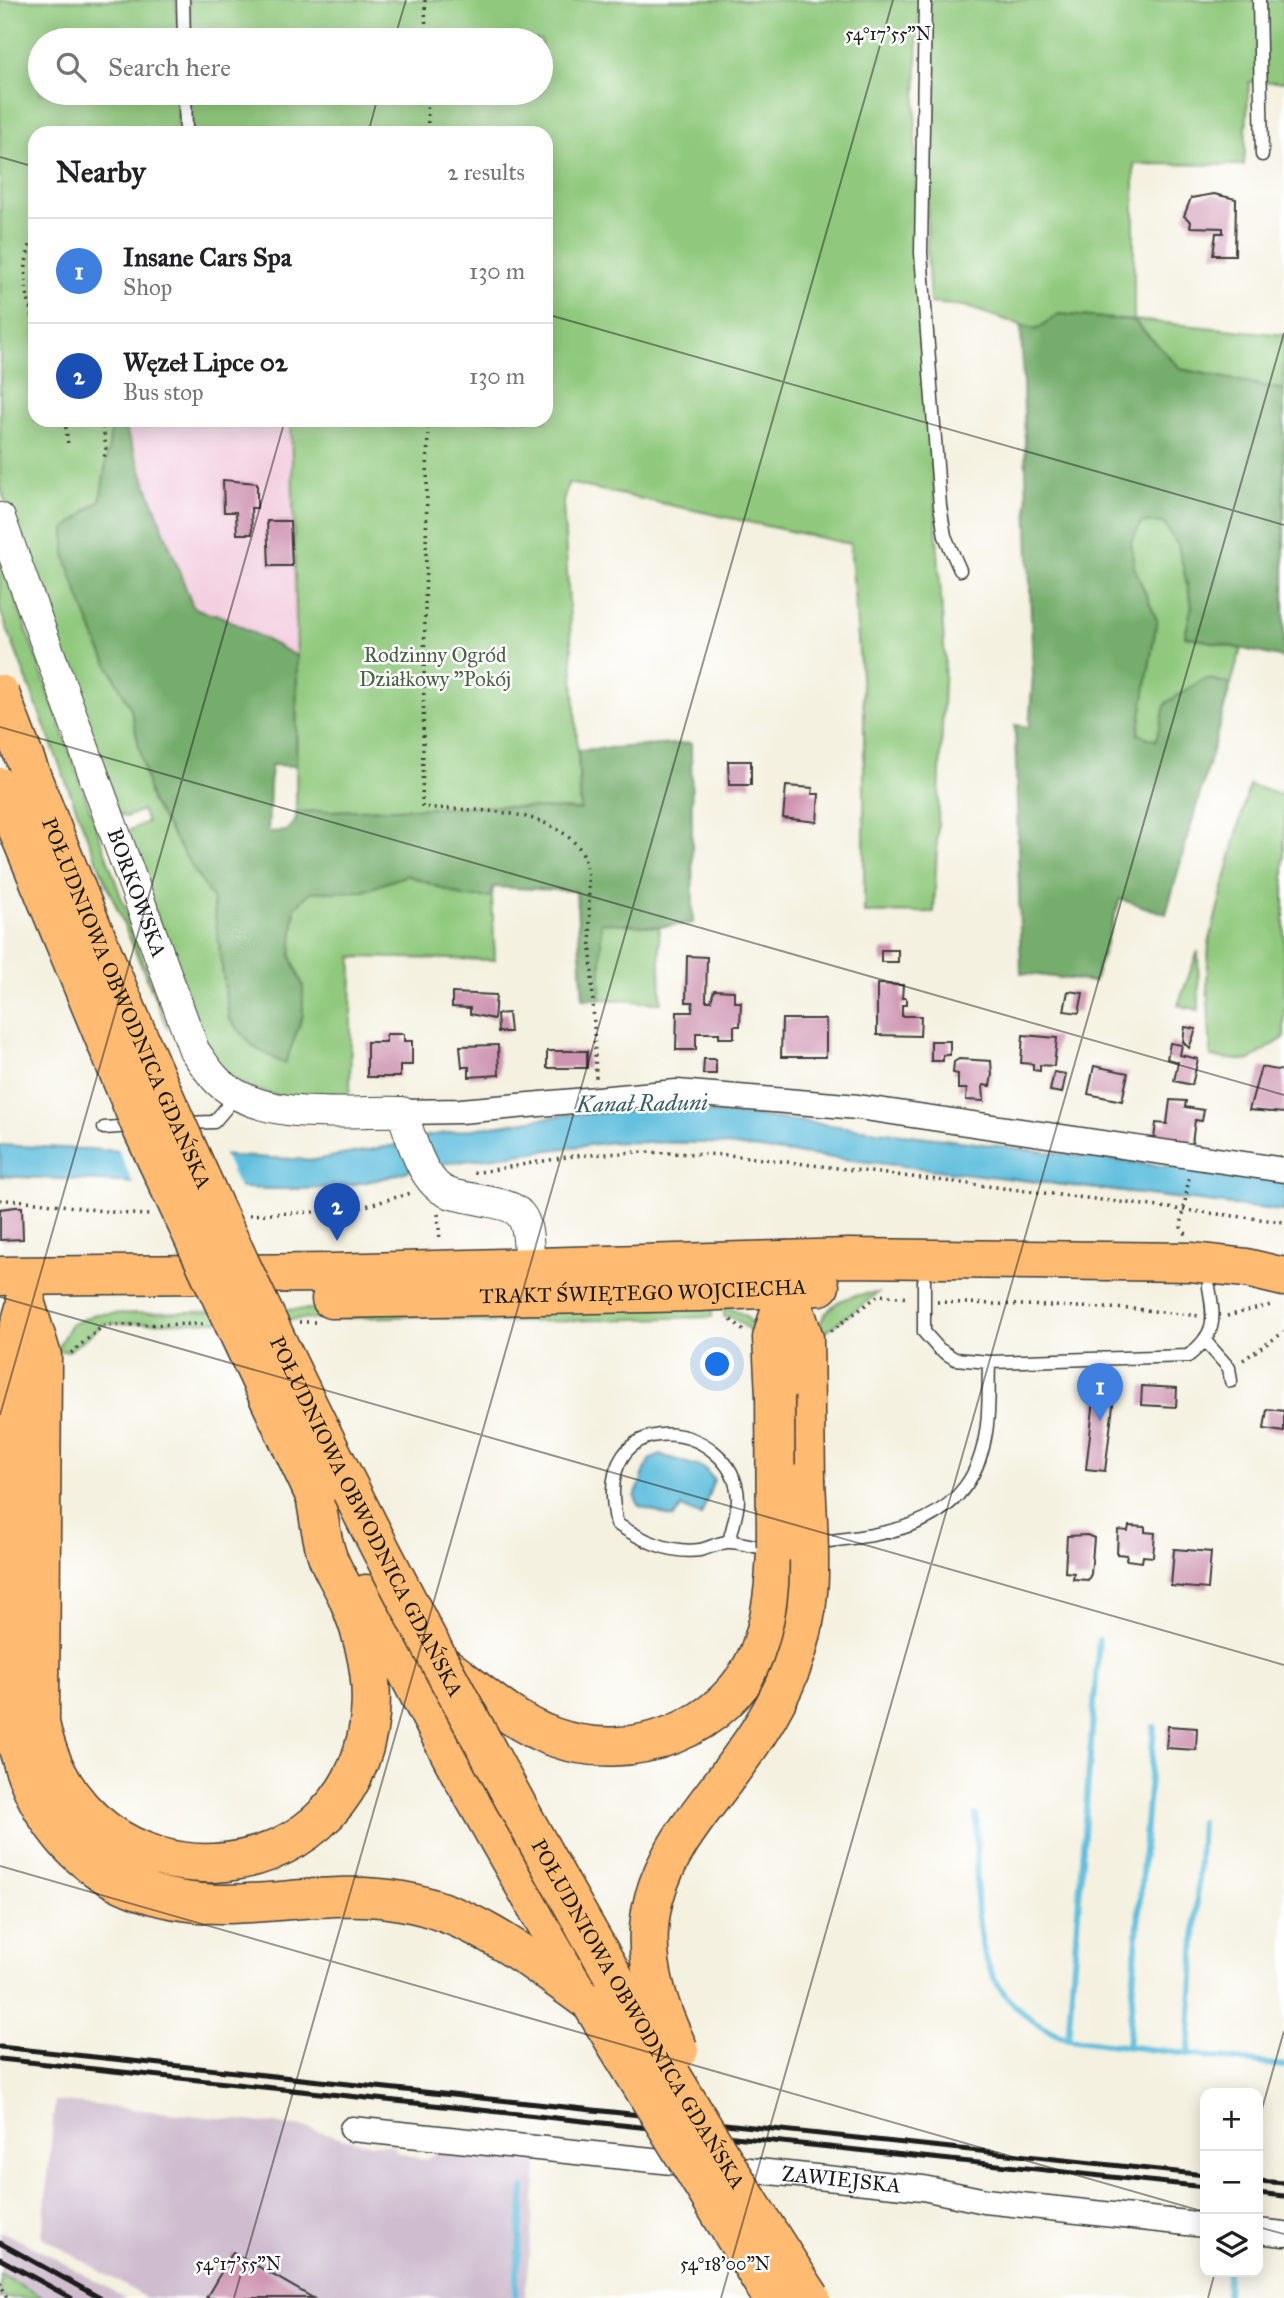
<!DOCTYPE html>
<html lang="en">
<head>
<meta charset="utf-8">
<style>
	:root { --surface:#fff; --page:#f6f6f6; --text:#202124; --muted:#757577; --line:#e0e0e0; --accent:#ea580c }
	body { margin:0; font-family:"IM FELL Great Primer",serif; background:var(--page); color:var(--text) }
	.controls { position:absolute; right:21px; bottom:21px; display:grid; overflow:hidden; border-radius:14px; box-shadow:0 4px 18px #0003 }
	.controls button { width:63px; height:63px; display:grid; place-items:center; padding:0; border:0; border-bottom:2px solid var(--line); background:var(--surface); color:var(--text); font:35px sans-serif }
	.you { position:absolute; left:718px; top:1365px; width:24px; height:24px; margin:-18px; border:5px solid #fff; border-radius:50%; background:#1a73e8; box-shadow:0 0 0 10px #1a73e833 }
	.badge { display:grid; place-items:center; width:46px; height:46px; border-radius:50%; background:var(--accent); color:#fff; font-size:23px; font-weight:700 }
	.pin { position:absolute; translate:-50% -58px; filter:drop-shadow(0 2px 4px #0008) }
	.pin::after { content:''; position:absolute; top:37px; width:24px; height:21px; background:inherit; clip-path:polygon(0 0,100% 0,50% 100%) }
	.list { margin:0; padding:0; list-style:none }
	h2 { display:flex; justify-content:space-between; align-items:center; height:91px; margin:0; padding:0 28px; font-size:30px }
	h2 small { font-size:23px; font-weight:400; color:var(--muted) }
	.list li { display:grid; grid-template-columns:46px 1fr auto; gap:21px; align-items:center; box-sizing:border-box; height:105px; padding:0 28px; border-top:2px solid var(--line) }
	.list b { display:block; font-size:26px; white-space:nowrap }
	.list p { margin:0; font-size:23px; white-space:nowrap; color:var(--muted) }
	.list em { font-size:23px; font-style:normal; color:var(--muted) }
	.icon { flex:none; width:38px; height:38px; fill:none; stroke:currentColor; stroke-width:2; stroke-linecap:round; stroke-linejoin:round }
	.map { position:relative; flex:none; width:1284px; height:2298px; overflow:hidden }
	.search { position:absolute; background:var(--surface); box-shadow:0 4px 18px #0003; left:28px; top:28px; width:525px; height:77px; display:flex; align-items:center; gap:18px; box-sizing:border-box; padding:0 24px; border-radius:38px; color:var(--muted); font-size:26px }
	.panel { position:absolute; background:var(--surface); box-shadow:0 4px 18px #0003; left:28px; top:126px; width:525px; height:301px; border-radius:21px }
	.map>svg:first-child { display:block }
	.built { fill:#f3cfe0 }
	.industrial { fill:#cfbdcf }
	.green { fill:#90c97d; stroke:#56724c; stroke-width:2 }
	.forest { fill:#74ad6c; stroke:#486444; stroke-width:2 }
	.water { fill:#5fbedd; stroke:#3e6d7c; stroke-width:2 }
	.pier { fill:#f4f1e0 }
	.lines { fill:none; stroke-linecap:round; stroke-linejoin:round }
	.stream { stroke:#5fbedd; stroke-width:6 }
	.building { fill:#ce94b1 }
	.service-casing { stroke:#3c3c39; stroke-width:15 }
	.minor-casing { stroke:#3c3c39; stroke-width:27 }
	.tertiary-casing { stroke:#3c3c39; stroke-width:32 }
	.primary-casing { stroke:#3c3c39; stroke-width:41 }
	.motorway-casing { stroke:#3c3c39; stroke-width:41 }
	.path { stroke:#3c3c39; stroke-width:3.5; stroke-dasharray:2 5; stroke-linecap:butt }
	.service { stroke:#fff; stroke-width:12 }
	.minor { stroke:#fff; stroke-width:24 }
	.tertiary { stroke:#fff; stroke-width:30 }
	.primary { stroke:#ffbb71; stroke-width:38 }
	.motorway { stroke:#ffbb71; stroke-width:38 }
	.rail { stroke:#1c1c1c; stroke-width:5 }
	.motorway-bridge-casing { stroke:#3c3c39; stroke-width:41; stroke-linecap:butt }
	.motorway-bridge { stroke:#ffbb71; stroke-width:38 }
	.ticks { fill:none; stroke:#1c1c1c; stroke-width:2; stroke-opacity:0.45 }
	.labels { text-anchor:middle; stroke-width:5; stroke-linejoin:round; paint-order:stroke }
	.park-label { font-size:21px; fill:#4a6143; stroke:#fff }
	.street-label { font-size:21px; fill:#1c1c1c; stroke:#fff }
	.water-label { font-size:23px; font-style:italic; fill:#375d69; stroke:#fff }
	.ticks-label { font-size:18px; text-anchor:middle; fill:#1c1c1c; stroke:#fff; stroke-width:5; stroke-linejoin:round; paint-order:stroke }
</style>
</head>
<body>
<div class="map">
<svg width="1284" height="2298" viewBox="0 0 1284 2298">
	<rect width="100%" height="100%" fill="#fff"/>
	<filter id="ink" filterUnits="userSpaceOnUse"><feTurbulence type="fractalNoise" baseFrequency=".0143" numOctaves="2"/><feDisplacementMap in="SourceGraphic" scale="14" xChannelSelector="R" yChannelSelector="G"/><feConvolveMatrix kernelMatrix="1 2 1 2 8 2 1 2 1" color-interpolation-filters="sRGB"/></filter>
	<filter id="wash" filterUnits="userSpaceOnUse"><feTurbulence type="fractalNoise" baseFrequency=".00686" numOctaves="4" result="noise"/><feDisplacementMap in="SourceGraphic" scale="28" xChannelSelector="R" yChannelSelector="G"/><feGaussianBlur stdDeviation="1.57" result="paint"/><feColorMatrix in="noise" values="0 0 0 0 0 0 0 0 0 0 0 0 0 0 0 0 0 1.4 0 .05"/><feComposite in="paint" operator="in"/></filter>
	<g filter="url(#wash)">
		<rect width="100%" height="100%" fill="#f4f1e0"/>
		<!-- built -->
		<path class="built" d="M122,420H291L297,656L217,614L210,615L193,607Z"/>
		<!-- industrial -->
		<path class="industrial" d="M55,2101L303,2127L362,2143L393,2145L395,2151L423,2160L444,2150L538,2158L525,2298H146L42,2237Z
			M0,2231L40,2250L126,2298H43L0,2274Z"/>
		<!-- green -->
		<path class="green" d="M0,0H176L177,40H40V93H178V133H35V420H113L100,501L84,511L98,645L131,709L151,801L213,900L229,1019L276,1060L285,1063L303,986L291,956L295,907L311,892L363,891L407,875L465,897H492L495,960L352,957L350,1090L342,1102C303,1099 260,1100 228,1074C219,1066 212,1053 205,1043L124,833L147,822L142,810L126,817L118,814L0,487Z
			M189,0H919L915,137L918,236L945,660L934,912L864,913V712L850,544L568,483L563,502L581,810L491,806L296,812L297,656L291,420H546V133H192L191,93H541V40H190Z
			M929,0H1284V82H1249L1244,165L1134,164V320L1284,335V390L1181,369L1134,321L1059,314L1036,330L964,306L930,303L927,248Z
			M1142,522L1164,523L1178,545L1192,606L1185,636L1241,649L1231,684L1205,678L1156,741L1138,734L1157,620L1134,568L1131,541Z
			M0,556L168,1029L90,844L0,610Z
			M1249,785L1284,795V1038L1248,1061L1211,1057L1207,982L1209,943Z
			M600,922L659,927L661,1003L601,999Z
			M1198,951L1199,1010L1178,1005Z
			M878,1293L825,1332H818C824,1301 850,1294 878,1293Z
			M724,1306L745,1315L760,1333L755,1334L732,1317H724Z
			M407,1307H712V1317L488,1323L433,1316L104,1324L69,1351H56L70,1325L95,1314Z
			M0,2274L39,2295L43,2298H0Z"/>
		<!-- forest -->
		<path class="forest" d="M1059,314L1134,321L1181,369L1284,390V658L1185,636L1192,606L1178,545L1163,523L1142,522L1131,541L1134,567L1157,620L1138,734L1156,741L1166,703L1205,678L1231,684L1166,914L1120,899L1094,982L1021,973L1015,725L1029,727L1033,675L1021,325L1036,330Z
			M113,420H122L193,607L210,614H217L297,656L296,766L271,765L268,832L286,831L296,820V812L491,806L581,810L578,750L691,743L693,923L659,927L601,922V999H583L576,891L493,887L492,897H465L407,875L363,891L311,892L295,907L291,956L303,986V1015L285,1064L255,1048L229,1019L213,900L151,801L131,709L98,645L78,594L65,555V529L100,501Z"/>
		<!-- water -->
		<path class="water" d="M659,1109L756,1116L1284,1181V1211L708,1143L612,1142L433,1165L420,1137L565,1115Z
			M402,1144L413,1169C338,1197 260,1189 181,1185C121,1182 60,1179 0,1176V1145L315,1160Z
			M661,1455L704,1468L714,1480L701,1516L682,1507L673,1518L639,1506L635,1497L649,1460Z"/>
		<!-- pier -->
		<path class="pier" d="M117,1146L223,1153L241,1192L134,1186Z"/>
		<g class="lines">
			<!-- stream -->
			<path class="stream" d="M976,1815C980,1914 959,1993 1068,2039L1284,2066
				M1068,2039L1099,1640
				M1128,2047L1154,1727
				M1189,2054L1201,1822
				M515,2298L524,2188
				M1227,2298L1228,2272"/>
		</g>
		<g id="blocks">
			<!-- building -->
			<path class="building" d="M1214,194L1236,199L1235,255H1213L1216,233H1223V228L1190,227L1191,222L1184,216L1191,198Z
				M223,480L257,483V508H251L252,534H237L236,512H224Z
				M267,521H290L292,566H269Z
				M728,761H751V785H729Z
				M786,786L813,788L812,794H819L817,822L783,818Z
				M881,950H898V962H881Z
				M687,956L707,957L706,1001H711L714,990L734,991V1002H741L740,1026H734V1038H719V1033H696V1050H676L677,1012H692L693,1002H686Z
				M877,984L903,985L902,998H906V1005H902V1016H921L920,1036L877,1035Z
				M1068,991L1083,993L1079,1013L1064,1011Z
				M452,993L496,995L494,1019L470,1014V1008L452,1007Z
				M508,1013L510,1032H498L497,1014Z
				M782,1019H826V1057H781Z
				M1185,1027L1196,1029L1189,1048L1183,1042Z
				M386,1034H404V1041H412V1065H400V1077H367V1042H386Z
				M1023,1035L1057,1038L1054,1066L1040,1065V1071L1033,1070V1064L1021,1063Z
				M931,1041H950V1055H943V1061H931Z
				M1170,1043L1182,1045L1180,1055L1198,1059L1192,1085L1174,1081L1178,1062L1167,1059Z
				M498,1045L499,1075L469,1077V1067H462L460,1046Z
				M547,1051H587V1068H547Z
				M704,1059H716V1074H703Z
				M959,1059L991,1061L992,1075L990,1086L983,1085L984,1101L966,1100L967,1089H958V1074L953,1073L954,1062Z
				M1094,1066L1128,1073L1122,1101L1088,1094Z
				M1261,1067L1284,1071V1113L1249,1110Z
				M1054,1072L1066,1074L1062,1093L1050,1091Z
				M1170,1100L1186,1101L1185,1107L1204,1110L1202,1121L1195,1120L1192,1144L1154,1139L1156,1123L1167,1124Z
				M16,1207H22L23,1239L0,1240V1209Z
				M1116,1381L1105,1471L1086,1469L1095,1391Z
				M1142,1386L1177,1388L1176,1407L1141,1405Z
				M1267,1409L1284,1411V1432L1264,1429Z
				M1129,1526L1145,1527V1532L1155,1533L1153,1557L1143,1556L1142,1562L1126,1560L1127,1555L1117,1554L1118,1530L1128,1531Z
				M1087,1535L1094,1538L1091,1574L1088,1580L1073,1579L1074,1573L1065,1572L1067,1536Z
				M1174,1549L1211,1552L1208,1589L1171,1586Z
				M1168,1726L1197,1728L1196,1750L1166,1748Z
				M233,2252L313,2298H206Z"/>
		</g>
	</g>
	<g filter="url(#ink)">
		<use href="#blocks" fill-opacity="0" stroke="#3c3c39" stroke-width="2"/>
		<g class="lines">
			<!-- service casing -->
			<g class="service-casing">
				<path id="service" d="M183,0L184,40
					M925,0L921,253L940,506L945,536L960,570
					M1259,0L1262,155
					M185,93L186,133
					M184,1123L214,1122L237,1095
					M104,1128L134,1126
					M924,1281V1332L939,1349L955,1359L989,1362L1188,1356C1216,1334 1215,1321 1209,1287
					M1206,1342L1229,1368L1231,1381
					M729,1542C732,1529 738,1512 738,1499C735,1419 587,1399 617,1524C642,1540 669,1554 700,1550C709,1548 718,1543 727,1542C741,1541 756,1549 771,1547
					M813,1543C891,1534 972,1527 986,1432C990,1409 988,1385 989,1362"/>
			</g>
			<!-- minor casing -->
			<g class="minor-casing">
				<g id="minor">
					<path d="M402,1112L461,1111L677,1092L858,1107L1284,1170"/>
					<path id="s1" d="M352,2129L923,2188L985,2201L1205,2225"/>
					<path d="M1258,2231L1284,2234"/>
				</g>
			</g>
			<!-- tertiary casing -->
			<g class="tertiary-casing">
				<g id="tertiary">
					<path id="s2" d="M0,518L194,1050C202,1061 210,1075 221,1084C269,1123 344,1110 402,1112C410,1134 418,1168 436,1185C444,1193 454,1195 465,1197C521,1208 529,1204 529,1265"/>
				</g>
			</g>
			<!-- primary casing -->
			<g class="primary-casing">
				<g id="primary">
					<path d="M0,1276L332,1273L849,1258L1191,1262L1246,1268L1284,1277"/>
					<path id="s3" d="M331,1299L699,1292L820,1286"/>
				</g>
			</g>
			<!-- motorway casing -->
			<g class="motorway-casing">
				<path id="motorway" d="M786,1260L787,1287L804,1338L806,1480
					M25,1277L26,1304L11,1356L7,1685C19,1814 83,1902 222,1904C282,1904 343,1890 402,1901C476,1914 532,1961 591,2003
					M26,1304L42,1356L40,1723C82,1920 352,1902 370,1715C374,1675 363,1633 347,1596C341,1583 333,1571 328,1558C321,1539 319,1516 315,1496
					M775,1396L772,1338L787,1287
					M366,1594L459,1771L585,1992
					M438,1661C474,1687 511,1722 553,1737C631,1765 727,1730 759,1652C772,1618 775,1583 776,1547"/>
			</g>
			<!-- path -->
			<path class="path" d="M425,0L426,40
				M427,93L428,133
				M33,239C21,262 25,298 35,322
				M65,420L68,445
				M102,420L106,448L104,459
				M428,420L422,807C471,812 545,804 580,849C585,855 586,868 588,875L596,1078
				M474,1173L573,1156L638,1152L730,1155L1284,1222
				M0,1200C51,1200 100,1214 151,1215
				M438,1214L440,1241
				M249,1215L352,1210L411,1193
				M1186,1234L1181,1227L1189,1177
				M937,1302L1136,1309L1199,1316
				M1227,1316L1271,1305
				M731,1320L744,1331
				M299,1322H315
				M831,1331L879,1295L909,1298
				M71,1353L104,1325L203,1324
				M1243,1360L1284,1332
				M0,2282L7,2298"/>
			<!-- service -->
			<use href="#service" class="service"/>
			<!-- minor -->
			<use href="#minor" class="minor"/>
			<!-- tertiary -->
			<use href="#tertiary" class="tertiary"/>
			<!-- primary -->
			<use href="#primary" class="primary"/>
			<!-- motorway -->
			<use href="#motorway" class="motorway"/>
			<!-- rail -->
			<path class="rail" d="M0,2047L1205,2175
				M0,2059L1205,2187
				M1258,2181L1284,2183
				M1258,2193L1284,2196
				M0,2243L100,2298
				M0,2259L71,2298"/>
			<!-- motorway-bridge casing -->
			<g class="motorway-bridge-casing">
				<g id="motorway-bridge">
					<path id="s4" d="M0,694C135,1053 297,1401 480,1737C583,1928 692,2117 811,2298"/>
					<path d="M0,787L142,1129L315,1496"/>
					<path d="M775,1396L776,1547"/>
					<path d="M591,2003L772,2298"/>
					<path d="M679,2050C585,1860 734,1817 791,1669C816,1604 809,1548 806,1480"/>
				</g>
			</g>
			<!-- motorway-bridge -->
			<use href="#motorway-bridge" class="motorway-bridge"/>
		</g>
	</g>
	<!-- ticks -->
	<path class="ticks" d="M394,40L406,0M368,133L379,93M0,157L35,167M546,314L1284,525M0,727L1284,1095M0,1297L1284,1665M0,1415L285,420M0,1866L1205,2212M1258,2123L1284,2031M1258,2227L1284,2234M234,2298L893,0M721,2298L1284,333M1208,2298L1215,2272"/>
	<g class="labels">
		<!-- park labels -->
		<g class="park-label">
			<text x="435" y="662">Rodzinny Ogród<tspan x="435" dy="24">Działkowy "Pokój</tspan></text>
		</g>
		<!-- street labels -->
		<g class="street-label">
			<text dy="7" stroke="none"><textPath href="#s2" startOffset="399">BORKOWSKA</textPath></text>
			<text dy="7" stroke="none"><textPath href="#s4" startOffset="334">POŁUDNIOWA OBWODNICA GDAŃSKA</textPath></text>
			<text dy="7" stroke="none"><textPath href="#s3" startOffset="312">TRAKT ŚWIĘTEGO WOJCIECHA</textPath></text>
			<text dy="7" stroke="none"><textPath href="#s4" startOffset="901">POŁUDNIOWA OBWODNICA GDAŃSKA</textPath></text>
			<text dy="7" stroke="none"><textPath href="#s4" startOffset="1468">POŁUDNIOWA OBWODNICA GDAŃSKA</textPath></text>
			<text dy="7" stroke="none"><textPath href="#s1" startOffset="492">ZAWIEJSKA</textPath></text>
		</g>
		<!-- water labels -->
		<g class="water-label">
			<text transform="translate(642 1103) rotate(-1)" y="8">Kanał Raduni</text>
		</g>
	</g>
	<g class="ticks-label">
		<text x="888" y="40">54°17'55"N</text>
		<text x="238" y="2270">54°17'55"N</text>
		<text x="725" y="2270">54°18'00"N</text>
	</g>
</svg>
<div class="controls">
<button>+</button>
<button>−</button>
<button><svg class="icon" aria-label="layers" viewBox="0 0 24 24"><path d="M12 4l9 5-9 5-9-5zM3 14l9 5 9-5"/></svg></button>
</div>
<div class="you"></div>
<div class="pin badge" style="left:1100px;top:1421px;background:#3f7fe0">1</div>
<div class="pin badge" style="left:337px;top:1241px;background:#1a4fb4">2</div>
<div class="search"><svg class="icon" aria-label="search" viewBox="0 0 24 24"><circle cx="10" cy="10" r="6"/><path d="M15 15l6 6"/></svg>Search here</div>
<section class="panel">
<h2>Nearby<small>2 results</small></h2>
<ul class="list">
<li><span class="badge" style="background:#3f7fe0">1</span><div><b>Insane Cars Spa</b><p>Shop</p></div><em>130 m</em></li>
<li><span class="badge" style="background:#1a4fb4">2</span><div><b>Węzeł Lipce 02</b><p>Bus stop</p></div><em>130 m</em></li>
</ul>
</section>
</div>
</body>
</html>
